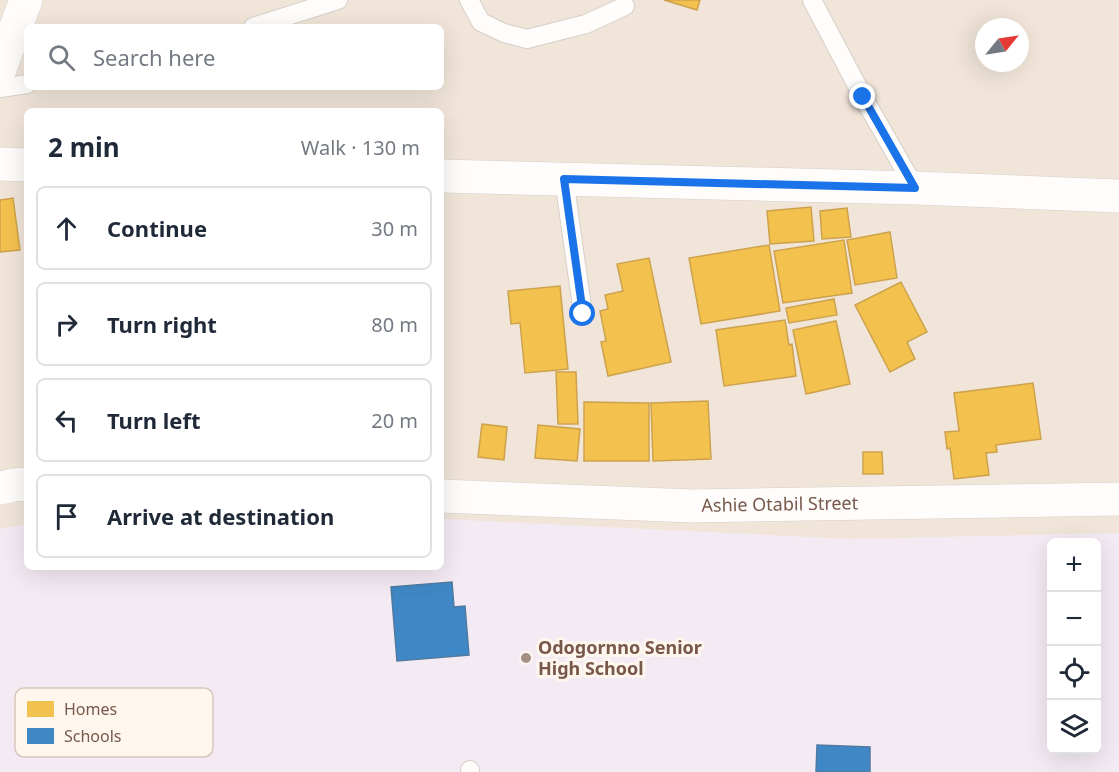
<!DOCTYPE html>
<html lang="en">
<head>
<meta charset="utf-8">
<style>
	:root { --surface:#fff; --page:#f6f6f7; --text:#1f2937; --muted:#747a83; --line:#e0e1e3 }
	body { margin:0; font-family:"Noto Sans",sans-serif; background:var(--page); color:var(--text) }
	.controls { position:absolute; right:18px; bottom:18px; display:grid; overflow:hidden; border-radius:9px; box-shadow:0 6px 24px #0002 }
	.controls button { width:54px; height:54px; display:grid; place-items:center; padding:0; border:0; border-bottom:2px solid var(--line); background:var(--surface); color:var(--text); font:30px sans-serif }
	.compass { position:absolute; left:975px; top:18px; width:54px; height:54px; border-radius:50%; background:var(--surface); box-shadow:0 6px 24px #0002; rotate:60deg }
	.stop { position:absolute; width:18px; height:18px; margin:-14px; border:4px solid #1a73e8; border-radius:50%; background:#fff }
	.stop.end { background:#1a73e8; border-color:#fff; box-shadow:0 2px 6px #0008 }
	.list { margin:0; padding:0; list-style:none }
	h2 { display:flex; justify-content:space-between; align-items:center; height:78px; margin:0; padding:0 24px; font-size:26px }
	h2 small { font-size:20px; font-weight:400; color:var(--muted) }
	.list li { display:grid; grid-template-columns:39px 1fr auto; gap:18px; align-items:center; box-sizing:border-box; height:84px; margin:0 12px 12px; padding:0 12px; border:2px solid var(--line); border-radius:9px }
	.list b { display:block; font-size:22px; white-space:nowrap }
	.list em { font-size:20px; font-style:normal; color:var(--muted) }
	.icon { flex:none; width:33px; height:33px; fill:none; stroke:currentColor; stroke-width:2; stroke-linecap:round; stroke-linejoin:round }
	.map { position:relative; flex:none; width:1119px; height:772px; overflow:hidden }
	.search { position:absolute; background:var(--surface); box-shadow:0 6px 24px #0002; left:24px; top:24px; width:420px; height:66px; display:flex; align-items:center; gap:15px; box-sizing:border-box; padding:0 21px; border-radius:9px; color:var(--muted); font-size:22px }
	.panel { position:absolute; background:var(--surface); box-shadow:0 6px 24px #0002; left:24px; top:108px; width:420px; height:462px; border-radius:9px }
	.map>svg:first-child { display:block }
	.residential { fill:#f1e5d9; fill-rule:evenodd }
	.education { fill:#f4eaf4; fill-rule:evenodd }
	.homes { fill:#f2c14e; stroke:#cda24d; stroke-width:1.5 }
	.schools { fill:#3f88c5; stroke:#507aa0; stroke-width:1.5 }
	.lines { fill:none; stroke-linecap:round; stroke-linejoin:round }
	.lane-casing { stroke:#d7cec8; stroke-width:20 }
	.street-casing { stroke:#d7cec8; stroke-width:34 }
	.lane { stroke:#fefdfc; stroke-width:18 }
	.street { stroke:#fefdfc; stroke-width:33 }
	.route { stroke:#1a73e8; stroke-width:8 }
	.poi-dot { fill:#a58e83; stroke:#fff7ee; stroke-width:2 }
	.labels { text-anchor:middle; stroke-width:6; stroke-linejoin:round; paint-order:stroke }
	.street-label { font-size:18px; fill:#78584a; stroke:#fff7ee }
	.poi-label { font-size:18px; font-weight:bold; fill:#78584a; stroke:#fff7ee; text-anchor:start }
	.key { fill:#fff7ee; stroke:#d6c7bd; stroke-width:1.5 }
	.key-label { font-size:16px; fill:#78584a }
</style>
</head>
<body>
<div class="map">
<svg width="1119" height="772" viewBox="0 0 1119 772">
	<rect width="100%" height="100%" fill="#f8f2ec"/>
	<!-- residential -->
	<path class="residential" d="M0,0H1119V772H0ZM27,27H441V87H27ZM984,27H1020V63H984ZM27,111H441V567H27ZM1052,542H1096V750H1052Z"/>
	<!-- education -->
	<path class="education" d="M441,519L850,539L1119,533V772H0V529L27,524V567H441ZM1052,542H1096V750H1052Z"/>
	<!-- homes -->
	<path class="homes" d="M664,0H700L697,10Z
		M13,198L20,250L0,252V200Z
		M811,207L814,241L770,244L767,211Z
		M847,208L851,237L822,239L820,211Z
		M890,232L897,278L855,285L847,240Z
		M844,240L852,293L783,303L774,251Z
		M769,245L780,311L701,324L689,258Z
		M649,258L671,362L608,376L601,342L606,341L600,311L608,309L605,295L623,291L617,264Z
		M901,282L927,332L907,342L915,359L890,372L855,305Z
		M560,286L568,369L525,373L520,323L511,324L508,291Z
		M834,299L837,315L789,323L786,308Z
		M785,320L789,345L792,344L796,376L724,386L716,330Z
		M836,321L850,384L806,394L793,330Z
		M556,372H576L578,424H558Z
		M1033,383L1041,439L996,445L997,452L986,453L989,475L954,479L950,448L947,449L945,432L959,431L954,393Z
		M708,401L711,459L653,461L651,403Z
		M584,402L649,403V461H584Z
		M482,424L507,427L504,460L478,457Z
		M538,425L580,429L577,461L535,458Z
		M863,452H882L883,474H863Z"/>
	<!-- schools -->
	<path class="schools" d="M452,582L454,607L465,606L469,655L397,661L391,587Z
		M817,745L870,747V772H816Z"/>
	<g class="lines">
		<!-- lane casing -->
		<g class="lane-casing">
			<path id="lane" d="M469,0L481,22L504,33L527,39L586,24L625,6
				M812,0L863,97L915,188
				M253,27L338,0
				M0,88L27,84
				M564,179L583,314
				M470,772V770"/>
		</g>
		<!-- street casing -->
		<g class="street-casing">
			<g id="street">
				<path d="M0,69L26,0"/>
				<path d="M0,164L27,165"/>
				<path d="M441,176L915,188L1119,196"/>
				<path d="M0,488L14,485L27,484"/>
				<path id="s1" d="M441,496L692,506L1119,499"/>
			</g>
		</g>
		<!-- lane -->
		<use href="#lane" class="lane"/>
		<!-- street -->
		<use href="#street" class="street"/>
	</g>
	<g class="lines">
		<!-- route -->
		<path class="route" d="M583,314L564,179L915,188L863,97"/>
	</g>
	<!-- markers -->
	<circle class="poi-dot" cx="526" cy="658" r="6"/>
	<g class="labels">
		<!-- street labels -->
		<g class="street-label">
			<text dy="6" stroke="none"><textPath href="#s1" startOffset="339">Ashie Otabil Street</textPath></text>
		</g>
		<!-- poi labels -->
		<g class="poi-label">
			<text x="538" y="654">Odogornno Senior<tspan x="538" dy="21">High School</tspan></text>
		</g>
	</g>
	<!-- legend -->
	<rect x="15" y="688" width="198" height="69" rx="9" class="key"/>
	<rect x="27" y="701" width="27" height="16" fill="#f2c14e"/>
	<rect x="27" y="728" width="27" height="16" fill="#3f88c5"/>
	<g class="key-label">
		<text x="64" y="715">Homes</text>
		<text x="64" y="742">Schools</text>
	</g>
</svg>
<div class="controls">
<button>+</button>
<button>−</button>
<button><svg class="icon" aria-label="locate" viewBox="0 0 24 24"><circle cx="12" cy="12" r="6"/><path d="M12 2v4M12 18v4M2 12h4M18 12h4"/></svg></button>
<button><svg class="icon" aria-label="layers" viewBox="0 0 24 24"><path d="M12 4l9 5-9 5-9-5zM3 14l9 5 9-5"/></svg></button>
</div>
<svg class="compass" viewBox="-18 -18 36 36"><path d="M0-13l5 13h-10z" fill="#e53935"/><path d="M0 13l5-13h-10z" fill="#747a83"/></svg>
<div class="stop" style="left:583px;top:314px"></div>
<div class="stop end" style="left:863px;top:97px"></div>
<div class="search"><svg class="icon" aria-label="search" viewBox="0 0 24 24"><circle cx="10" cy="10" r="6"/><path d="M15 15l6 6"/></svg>Search here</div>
<section class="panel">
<h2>2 min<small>Walk · 130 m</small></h2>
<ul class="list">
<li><svg class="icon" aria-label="ahead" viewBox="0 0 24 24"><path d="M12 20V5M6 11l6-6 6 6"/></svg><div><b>Continue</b></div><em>30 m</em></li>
<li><svg class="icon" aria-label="right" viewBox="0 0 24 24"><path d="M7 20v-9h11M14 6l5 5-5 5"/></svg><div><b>Turn right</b></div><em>80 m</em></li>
<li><svg class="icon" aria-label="left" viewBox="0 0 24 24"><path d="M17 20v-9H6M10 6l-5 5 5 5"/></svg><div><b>Turn left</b></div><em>20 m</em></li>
<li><svg class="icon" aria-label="arrive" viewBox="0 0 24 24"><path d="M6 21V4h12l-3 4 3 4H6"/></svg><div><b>Arrive at destination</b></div></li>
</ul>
</section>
</div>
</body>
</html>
